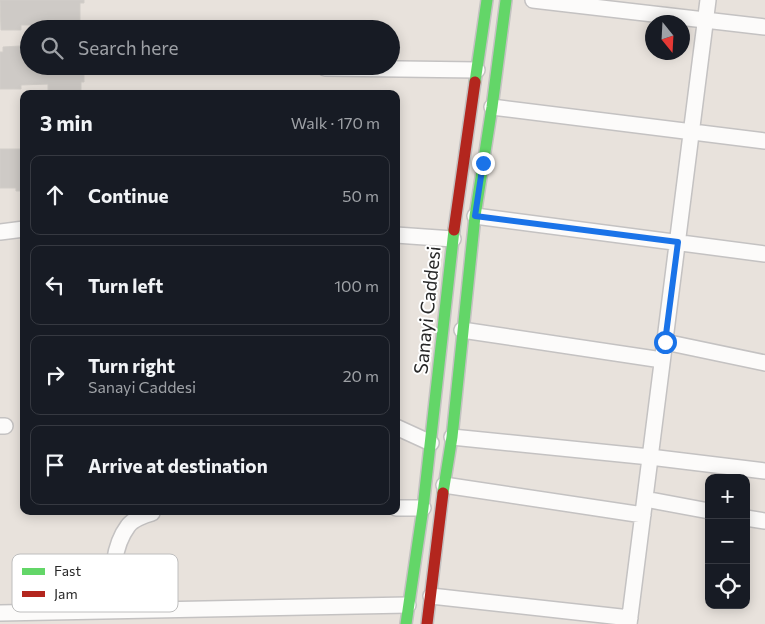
<!DOCTYPE html>
<html lang="en">
<head>
<meta charset="utf-8">
<style>
	:root { --surface:#171b24; --page:#20242c; --text:#f1f3f6; --muted:#9ea1a6; --line:#363941 }
	body { margin:0; font-family:Commissioner,sans-serif; background:var(--page); color:var(--text) }
	.controls { position:absolute; right:15px; bottom:15px; display:grid; overflow:hidden; border-radius:10px; box-shadow:0 2px 12px #0003 }
	.controls button { width:45px; height:45px; display:grid; place-items:center; padding:0; border:0; border-bottom:1px solid var(--line); background:var(--surface); color:var(--text); font:25px sans-serif }
	.compass { position:absolute; left:645px; top:15px; width:45px; height:45px; border-radius:50%; background:var(--surface); box-shadow:0 2px 12px #0003; rotate:162deg }
	.stop { position:absolute; width:15px; height:15px; margin:-11px; border:4px solid #1a73e8; border-radius:50%; background:#fff }
	.stop.end { background:#1a73e8; border-color:#fff; box-shadow:0 1px 5px #0008 }
	.list { margin:0; padding:0; list-style:none }
	h2 { display:flex; justify-content:space-between; align-items:center; height:65px; margin:0; padding:0 20px; font-size:21px }
	h2 small { font-size:16px; font-weight:400; color:var(--muted) }
	.list li { display:grid; grid-template-columns:32px 1fr auto; gap:15px; align-items:center; box-sizing:border-box; height:80px; margin:0 10px 10px; padding:0 10px; border:1px solid var(--line); border-radius:10px }
	.list b { display:block; font-size:19px; white-space:nowrap }
	.list p { margin:0; font-size:16px; white-space:nowrap; color:var(--muted) }
	.list em { font-size:16px; font-style:normal; color:var(--muted) }
	.icon { flex:none; width:28px; height:28px; fill:none; stroke:currentColor; stroke-width:2; stroke-linecap:round; stroke-linejoin:round }
	.map { position:relative; flex:none; width:765px; height:624px; overflow:hidden }
	.search { position:absolute; background:var(--surface); box-shadow:0 2px 12px #0003; left:20px; top:20px; width:380px; height:55px; display:flex; align-items:center; gap:12px; box-sizing:border-box; padding:0 18px; border-radius:28px; color:var(--muted); font-size:19px }
	.panel { position:absolute; background:var(--surface); box-shadow:0 2px 12px #0003; left:20px; top:90px; width:380px; height:425px; border-radius:10px }
	.map>svg:first-child { display:block }
	.building { fill:#cecac6; stroke:#d2cec9 }
	.lines { fill:none; stroke-linecap:round; stroke-linejoin:round }
	.street-casing { stroke:#c4c2c2; stroke-width:18 }
	.fast-casing { stroke:#c4c2c2; stroke-width:14 }
	.jam-casing { stroke:#c4c2c2; stroke-width:14 }
	.street { stroke:#fcfbfa; stroke-width:15 }
	.fast { stroke:#63d668; stroke-width:11 }
	.jam { stroke:#b3261e; stroke-width:11 }
	.route { stroke:#1a73e8; stroke-width:6 }
	.labels { text-anchor:middle; stroke-width:4; stroke-linejoin:round; paint-order:stroke }
	.street-label { font-size:19px; fill:#282828; stroke:#fff }
	.key { fill:#fff; stroke:#bebebe; stroke-width:1 }
	.key-label { font-size:14px; fill:#282828 }
</style>
</head>
<body>
<div class="map">
<svg width="765" height="624" viewBox="0 0 765 624">
	<rect width="100%" height="100%" fill="#e8e2dc"/>
	<!-- building -->
	<path class="building" d="M0,0H84V3H80V23L55,24V28L37,29V25H21V30H1Z
		M20,46V50H29V66H80V68H84V82H81V94H48V84L21,85V89H0V52H3V47Z
		M0,149H24V191H16V188H0Z"/>
	<g class="lines">
		<!-- street casing -->
		<g class="street-casing">
			<path id="street" d="M533,0L765,27
				M325,68L477,70
				M492,107L765,141
				M475,216L765,254
				M0,232L24,229
				M396,235L453,239
				M462,330L662,360
				M665,342L765,363
				M0,426H5
				M396,427L431,443
				M452,437L650,457L765,471
				M444,485L643,515
				M645,499L709,511
				M396,508H423
				M746,518L765,521
				M431,596L630,618
				M113,611C113,583 110,550 128,526C132,520 144,515 152,513
				M0,613L408,605
				M629,624L708,0"/>
		</g>
		<!-- fast casing -->
		<g class="fast-casing">
			<path id="fast" d="M475,82L487,0
				M443,493L452,437L475,216L492,107L506,0
				M406,624L423,508L454,230"/>
		</g>
		<!-- jam casing -->
		<g class="jam-casing">
			<path id="jam" d="M454,230L475,82
				M427,624L443,493"/>
		</g>
		<!-- street -->
		<use href="#street" class="street"/>
		<!-- fast -->
		<use href="#fast" class="fast"/>
		<!-- jam -->
		<use href="#jam" class="jam"/>
	</g>
	<g class="lines">
		<!-- route -->
		<path class="route" d="M483,163L475,216L678,242L665,342"/>
	</g>
	<g class="labels">
		<!-- street labels -->
		<g class="street-label">
			<text transform="translate(427 310) rotate(-84)" y="7">Sanayi Caddesi</text>
		</g>
	</g>
	<!-- legend -->
	<rect x="12" y="554" width="166" height="58" rx="8" class="key"/>
	<rect x="22" y="568" width="23" height="7" fill="#63d668"/>
	<rect x="22" y="591" width="23" height="6" fill="#b3261e"/>
	<g class="key-label">
		<text x="54" y="576">Fast</text>
		<text x="54" y="599">Jam</text>
	</g>
</svg>
<div class="controls">
<button>+</button>
<button>−</button>
<button><svg class="icon" aria-label="locate" viewBox="0 0 24 24"><circle cx="12" cy="12" r="6"/><path d="M12 2v4M12 18v4M2 12h4M18 12h4"/></svg></button>
</div>
<svg class="compass" viewBox="-18 -18 36 36"><path d="M0-13l5 13h-10z" fill="#e53935"/><path d="M0 13l5-13h-10z" fill="#9ea1a6"/></svg>
<div class="stop" style="left:665px;top:342px"></div>
<div class="stop end" style="left:483px;top:163px"></div>
<div class="search"><svg class="icon" aria-label="search" viewBox="0 0 24 24"><circle cx="10" cy="10" r="6"/><path d="M15 15l6 6"/></svg>Search here</div>
<section class="panel">
<h2>3 min<small>Walk · 170 m</small></h2>
<ul class="list">
<li><svg class="icon" aria-label="ahead" viewBox="0 0 24 24"><path d="M12 20V5M6 11l6-6 6 6"/></svg><div><b>Continue</b></div><em>50 m</em></li>
<li><svg class="icon" aria-label="left" viewBox="0 0 24 24"><path d="M17 20v-9H6M10 6l-5 5 5 5"/></svg><div><b>Turn left</b></div><em>100 m</em></li>
<li><svg class="icon" aria-label="right" viewBox="0 0 24 24"><path d="M7 20v-9h11M14 6l5 5-5 5"/></svg><div><b>Turn right</b><p>Sanayi Caddesi</p></div><em>20 m</em></li>
<li><svg class="icon" aria-label="arrive" viewBox="0 0 24 24"><path d="M6 21V4h12l-3 4 3 4H6"/></svg><div><b>Arrive at destination</b></div></li>
</ul>
</section>
</div>
</body>
</html>
